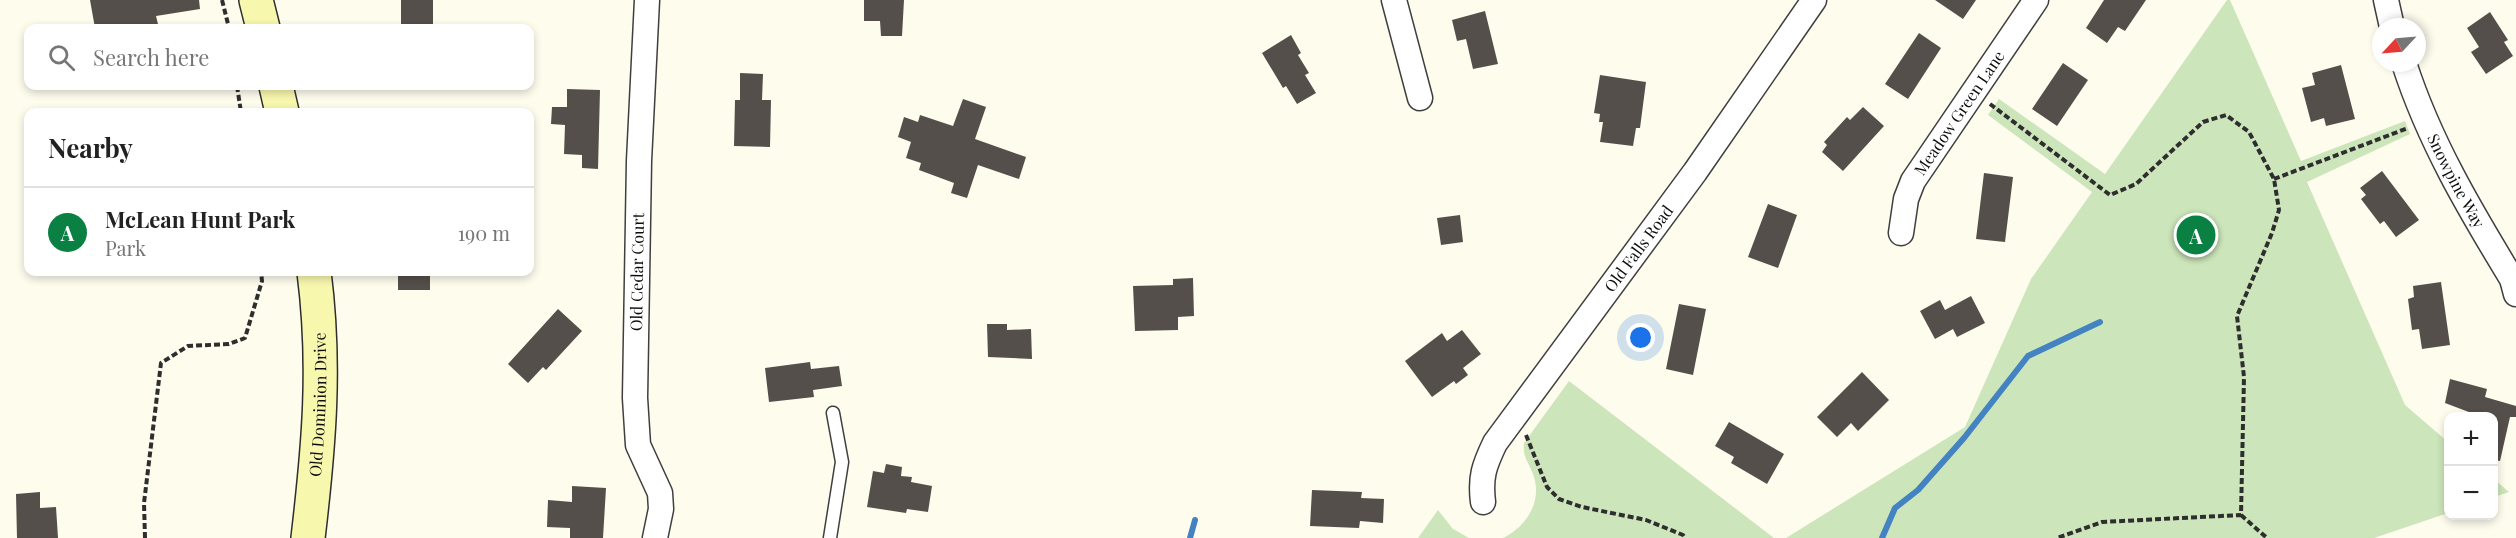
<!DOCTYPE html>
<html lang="en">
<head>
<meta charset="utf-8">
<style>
	:root { --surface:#fff; --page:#f2f2f2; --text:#222; --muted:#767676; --line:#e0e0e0; --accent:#0b8043 }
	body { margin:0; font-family:"Playfair Display",serif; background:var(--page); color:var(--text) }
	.controls { position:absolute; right:18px; bottom:18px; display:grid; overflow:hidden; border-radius:12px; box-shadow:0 3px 9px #0003 }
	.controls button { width:54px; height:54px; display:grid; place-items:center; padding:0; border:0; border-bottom:2px solid var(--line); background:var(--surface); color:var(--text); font:30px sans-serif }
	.compass { position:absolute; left:2372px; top:18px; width:54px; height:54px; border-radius:50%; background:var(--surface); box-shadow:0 3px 9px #0003; rotate:244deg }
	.you { position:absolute; left:1641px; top:338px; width:21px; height:21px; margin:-15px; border:4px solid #fff; border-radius:50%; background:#1a73e8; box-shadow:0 0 0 9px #1a73e833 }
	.badge { display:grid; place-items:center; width:39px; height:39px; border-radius:50%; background:var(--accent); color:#fff; font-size:20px; font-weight:700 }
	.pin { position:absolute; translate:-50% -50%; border:3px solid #fff; box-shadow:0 2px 6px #0006 }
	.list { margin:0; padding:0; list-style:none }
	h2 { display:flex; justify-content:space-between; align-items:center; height:78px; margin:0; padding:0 24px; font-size:26px }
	h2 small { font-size:20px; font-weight:400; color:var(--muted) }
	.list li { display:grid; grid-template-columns:39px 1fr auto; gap:18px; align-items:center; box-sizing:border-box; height:90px; padding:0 24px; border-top:2px solid var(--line) }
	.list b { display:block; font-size:22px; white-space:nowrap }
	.list p { margin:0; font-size:20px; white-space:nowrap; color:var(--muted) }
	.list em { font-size:20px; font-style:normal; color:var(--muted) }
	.icon { flex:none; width:33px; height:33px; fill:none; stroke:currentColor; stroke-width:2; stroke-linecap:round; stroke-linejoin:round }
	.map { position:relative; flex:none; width:2516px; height:538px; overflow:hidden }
	.search { position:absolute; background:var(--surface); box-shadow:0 3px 9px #0003; left:24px; top:24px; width:510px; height:66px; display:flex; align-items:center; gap:15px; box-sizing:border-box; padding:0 21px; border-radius:12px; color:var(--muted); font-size:22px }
	.panel { position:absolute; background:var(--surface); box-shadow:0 3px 9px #0003; left:24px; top:108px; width:510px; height:168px; border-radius:12px }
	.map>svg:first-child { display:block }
	.green { fill:#cce5ba }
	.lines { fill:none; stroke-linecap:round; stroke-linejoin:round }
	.stream { stroke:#4383c1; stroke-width:6 }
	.building { fill:#544f4a }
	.service-casing { stroke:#3f3f3f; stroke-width:15 }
	.minor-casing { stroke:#3f3f3f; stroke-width:27 }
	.secondary-casing { stroke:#2e2e2e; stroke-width:36 }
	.path { stroke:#2e2e2e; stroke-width:4; stroke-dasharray:6 3; stroke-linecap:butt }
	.service { stroke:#fff; stroke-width:12 }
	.minor { stroke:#fff; stroke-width:24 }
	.secondary { stroke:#f8f7ae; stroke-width:33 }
	.labels { text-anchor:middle; stroke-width:6; stroke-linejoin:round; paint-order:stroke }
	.street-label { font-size:16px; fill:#0c0c0c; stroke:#fff }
</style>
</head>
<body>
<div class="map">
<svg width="2516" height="538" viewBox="0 0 2516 538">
	<rect width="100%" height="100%" fill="#fefced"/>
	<!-- green -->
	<path class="green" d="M2227,0H2230L2301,161L2405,121L2410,134L2307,182L2405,405L2448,442V513L2374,538H1786L1965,427L2031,279L2092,192L1988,115L1999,99L2105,174Z
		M1569,381L1774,538H1503C1527,526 1543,501 1533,474C1529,463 1522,456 1524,443Z
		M2494,479L2509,492L2494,497Z
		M1438,510L1453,529L1469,538H1418Z"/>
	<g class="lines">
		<!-- stream -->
		<path class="stream" d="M1190,538L1195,520
			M1882,538L1895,508L1918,490L1964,438L2028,356L2100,322"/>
	</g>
	<!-- building -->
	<path class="building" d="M90,0H199L200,9L156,16L159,28H95Z
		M401,0H433V27H401Z
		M864,0H904L902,36H881L880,21H864Z
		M1935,0H1976L1963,19Z
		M2104,0H2146L2125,31L2118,27L2107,43L2086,28Z
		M1485,11L1498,64L1473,69L1466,39L1457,41L1452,20Z
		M2490,12L2508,40L2504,42L2513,56L2486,74L2471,52L2479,47L2467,28Z
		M1919,33L1941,48L1908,99L1885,84Z
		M1291,35L1301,53L1298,55L1309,73L1305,75L1316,93L1297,104L1286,86L1283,88L1262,53Z
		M2063,63L2088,80L2057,126L2032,109Z
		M2341,65L2355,119L2326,126L2324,118L2311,122L2302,88L2315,85L2312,73Z
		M740,73L763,74L762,100H771L770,147L734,146L735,100H740Z
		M1600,75L1646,82L1640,128H1636L1633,146L1600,142L1603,122H1599L1600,114L1594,113Z
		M567,89L600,90L598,169L582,168V155L564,154L565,125L551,124L552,107H567Z
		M963,99L986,107L975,139L1026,157L1019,179L978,165L967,198L951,193L954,183L919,170L921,163L906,158L911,142L898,137L904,117L918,122L920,115L953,126Z
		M1863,107L1884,126L1843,171L1822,152L1827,145L1824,142L1847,117L1850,120Z
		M2382,171L2419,220L2396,237L2384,221L2380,224L2361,199L2366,195L2360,188Z
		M1984,173L2013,177L2005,242L1976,239Z
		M1768,204L1797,215L1778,268L1748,257Z
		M1460,215L1463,242L1441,245L1437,218Z
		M398,272H430V290H398Z
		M1193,278L1194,316L1178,317V330L1135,331L1133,286L1173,285V279Z
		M2441,282L2450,345L2422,349L2419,329L2412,330L2408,299L2414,297L2413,286Z
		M1971,296L1985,323L1957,337L1953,329L1935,339L1920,311L1940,300L1945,310Z
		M1679,304L1706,309L1693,375L1666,369Z
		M558,309L582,331L546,370L543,367L528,383L508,364Z
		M987,324H1007V330L1031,329L1032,359L988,357Z
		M1462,330L1481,354L1463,368L1468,375L1456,384L1454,381L1432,397L1405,361L1442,333L1447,341Z
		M810,362L811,369L839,366L842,386L813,390L814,397L769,402L765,368Z
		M1862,372L1889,400L1858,431L1851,423L1837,437L1817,417Z
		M2450,379L2487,389L2485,397L2516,406V417H2510L2500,461L2493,460V417H2482L2445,403Z
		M1729,422L1784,454L1767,484L1731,463L1734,457L1715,446Z
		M886,464L902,467L901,476L912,477L911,482L932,486L928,512L907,509L906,513L867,507L873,471L884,473Z
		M572,486L606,488L603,538H570V528L547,527L548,500L572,502Z
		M1312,490L1362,492L1361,498L1384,499L1383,523L1360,521L1359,528L1310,526Z
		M40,492V508L56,507L58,538H17L16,494Z"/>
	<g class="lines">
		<!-- service casing -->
		<g class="service-casing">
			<path id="service" d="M830,538L842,462L833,413"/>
		</g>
		<!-- minor casing -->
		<g class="minor-casing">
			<g id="minor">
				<path d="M647,0L639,161L635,398L638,445L660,493L661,509L655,538"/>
				<path d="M1394,0L1420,98"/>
				<path d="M2386,0L2392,27"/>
				<path id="s1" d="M2404,63C2429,141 2470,210 2512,279L2516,294"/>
				<path id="s2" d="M1901,233L1906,199L1913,181L2036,0"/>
				<path id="s3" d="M1483,502C1480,477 1484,466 1495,443L1695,172L1814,0"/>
			</g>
		</g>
		<!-- secondary casing -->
		<g class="secondary-casing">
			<g id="secondary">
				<path d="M256,0L263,28"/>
				<path d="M276,86L282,112"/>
				<path id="s4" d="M308,538C319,445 326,365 314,272"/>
			</g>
		</g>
		<!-- path -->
		<path class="path" d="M222,0L229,28
			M237,86L241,112
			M1990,104L2110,195L2136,184L2203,122L2226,115L2249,132L2274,179L2279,210L2272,233L2237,316L2244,377L2241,515L2102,522L2057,538
			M2274,179L2408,128
			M1526,435L1547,487L1559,499L1582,507L1646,520L1683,535L1685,538
			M2241,515L2267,538
			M145,538L144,503L161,363L188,346L229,344L245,338L262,281L261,272"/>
		<!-- service -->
		<use href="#service" class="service"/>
		<!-- minor -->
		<use href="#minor" class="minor"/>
		<!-- secondary -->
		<use href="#secondary" class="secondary"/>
	</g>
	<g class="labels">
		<!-- street labels -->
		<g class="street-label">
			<text dy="6" stroke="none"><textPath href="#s2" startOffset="136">Meadow Green Lane</textPath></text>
			<text dy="6" stroke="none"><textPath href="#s1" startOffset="129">Snowpine Way</textPath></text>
			<text dy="6" stroke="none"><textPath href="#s3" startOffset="303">Old Falls Road</textPath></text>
			<text transform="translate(637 272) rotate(-89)" y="6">Old Cedar Court</text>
			<text dy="6" stroke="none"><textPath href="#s4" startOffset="134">Old Dominion Drive</textPath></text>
		</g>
	</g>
</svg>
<div class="controls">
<button>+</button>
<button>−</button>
</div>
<svg class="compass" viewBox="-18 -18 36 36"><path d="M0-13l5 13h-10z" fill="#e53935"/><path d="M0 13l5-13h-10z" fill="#767676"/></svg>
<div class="you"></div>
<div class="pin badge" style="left:2196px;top:235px">A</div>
<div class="search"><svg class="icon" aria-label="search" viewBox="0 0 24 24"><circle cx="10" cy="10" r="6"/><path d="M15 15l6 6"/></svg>Search here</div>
<section class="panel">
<h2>Nearby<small></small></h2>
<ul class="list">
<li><span class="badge">A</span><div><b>McLean Hunt Park</b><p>Park</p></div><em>190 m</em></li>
</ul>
</section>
</div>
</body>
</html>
